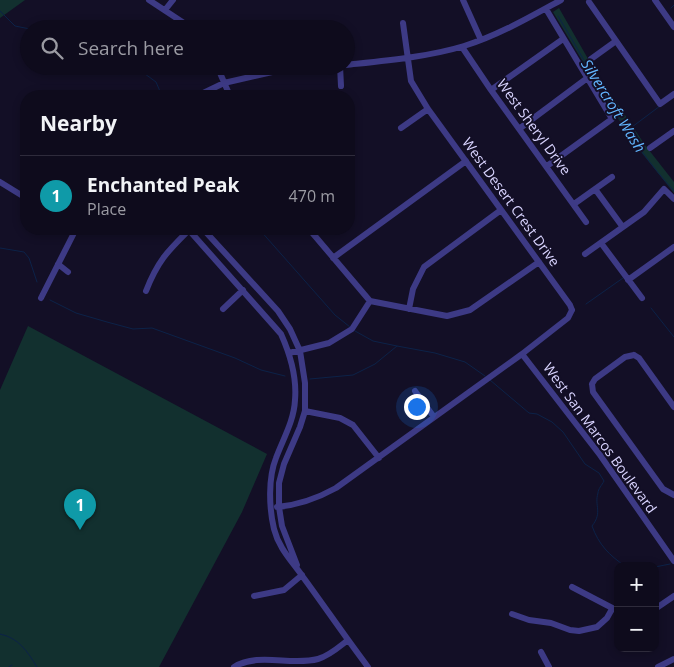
<!DOCTYPE html>
<html lang="en">
<head>
<meta charset="utf-8">
<style>
	:root { --surface:#0e0b1c; --page:#171425; --text:#f1f3f6; --muted:#9b9ba3; --line:#2e2b3b; --accent:#8c9099 }
	body { margin:0; font-family:"Open Sans",sans-serif; background:var(--page); color:var(--text) }
	.controls { position:absolute; right:15px; bottom:15px; display:grid; overflow:hidden; border-radius:10px; box-shadow:0 2px 8px #0003 }
	.controls button { width:45px; height:45px; display:grid; place-items:center; padding:0; border:0; border-bottom:1px solid var(--line); background:var(--surface); color:var(--text); font:25px sans-serif }
	.you { position:absolute; left:416px; top:406px; width:18px; height:18px; margin:-12px; border:4px solid #fff; border-radius:50%; background:#1a73e8; box-shadow:0 0 0 8px #1a73e833 }
	.badge { display:grid; place-items:center; width:32px; height:32px; border-radius:50%; background:var(--accent); color:#fff; font-size:16px; font-weight:700 }
	.pin { position:absolute; translate:-50% -41px; filter:drop-shadow(0 1px 2px #0008) }
	.pin::after { content:''; position:absolute; top:26px; width:18px; height:15px; background:inherit; clip-path:polygon(0 0,100% 0,50% 100%) }
	.list { margin:0; padding:0; list-style:none }
	h2 { display:flex; justify-content:space-between; align-items:center; height:65px; margin:0; padding:0 20px; font-size:21px }
	h2 small { font-size:16px; font-weight:400; color:var(--muted) }
	.list li { display:grid; grid-template-columns:32px 1fr auto; gap:15px; align-items:center; box-sizing:border-box; height:80px; padding:0 20px; border-top:1px solid var(--line) }
	.list b { display:block; font-size:19px; white-space:nowrap }
	.list p { margin:0; font-size:16px; white-space:nowrap; color:var(--muted) }
	.list em { font-size:16px; font-style:normal; color:var(--muted) }
	.icon { flex:none; width:28px; height:28px; fill:none; stroke:currentColor; stroke-width:2; stroke-linecap:round; stroke-linejoin:round }
	.map { position:relative; flex:none; width:674px; height:667px; overflow:hidden }
	.search { position:absolute; background:var(--surface); box-shadow:0 2px 8px #0003; left:20px; top:20px; width:335px; height:55px; display:flex; align-items:center; gap:12px; box-sizing:border-box; padding:0 18px; border-radius:28px; color:var(--muted); font-size:19px }
	.panel { position:absolute; background:var(--surface); box-shadow:0 2px 8px #0003; left:20px; top:90px; width:335px; height:145px; border-radius:20px }
	.map>svg:first-child { display:block }
	.park { fill:#12302f }
	.lines { fill:none; stroke-linecap:round; stroke-linejoin:round }
	.stream { stroke:#0c2248; stroke-width:1 }
	.minor { stroke:#3d3a85; stroke-width:6 }
	.labels { text-anchor:middle; stroke-width:4; stroke-linejoin:round; paint-order:stroke }
	.street-label { font-size:14px; fill:#d9d4ff; stroke:#130f26 }
	.water-label { font-size:15px; font-style:italic; fill:#62b6ff; stroke:#130f26 }
</style>
</head>
<body>
<div class="map">
<svg width="674" height="667" viewBox="0 0 674 667">
	<rect width="100%" height="100%" fill="#130f26"/>
	<!-- park -->
	<path class="park" d="M0,0H25L0,18Z
		M559,8L591,64L645,145L674,182V193L641,152L612,110L553,12Z
		M28,326L267,454L242,512L159,667H0V390Z"/>
	<g class="lines">
		<!-- stream -->
		<path class="stream" d="M671,8L674,5
			M0,11L15,26L30,29
			M558,16C594,76 627,140 674,191
			M96,66C113,77 121,76 141,71L156,82L162,96
			M628,130L660,106
			M259,229L335,315L350,327
			M0,248L24,252L29,258L37,282
			M50,300L76,313L107,322L133,329L152,328L235,358L261,370L285,376
			M586,304L623,278
			M651,308L674,337
			M355,331L373,341L397,346
			M310,379L353,375L375,364L397,346L435,353L465,362L485,376
			M490,380L529,413L537,414L552,422L563,432L585,464L599,473L604,481C602,485 598,489 598,493C594,506 603,512 592,526C599,545 609,555 625,566
			M655,567L670,564
			M0,634C19,638 27,651 37,667
			M9,667L12,665"/>
		<!-- minor -->
		<path class="minor" d="M149,0L193,29
			M463,0L481,40
			M655,0L674,27
			M589,2L660,104L674,94
			M546,9L612,119L547,166
			M165,10L173,0
			M403,23L411,81L428,109L570,305L572,310
			M462,47L491,90L586,222
			M591,59L616,41
			M346,65C383,61 428,57 464,46C497,36 530,17 561,0
			M217,66L230,96
			M340,66L341,86
			M491,90L563,39
			M197,96L224,83L281,70L340,66
			M401,128L428,109
			M519,129L586,79
			M650,148L674,131
			M0,182L26,198
			M595,189L622,226
			M574,204L612,177
			M188,229L281,334C290,354 297,377 295,400C294,421 283,439 276,458C268,478 269,508 274,529C279,549 292,561 303,577C325,607 346,638 368,667
			M203,229L278,311L290,329L300,351L305,383V411L300,427L284,464L279,483V507L282,526L297,565
			M309,229L370,301L447,316L470,310L539,262
			M601,243L642,298
			M585,254L644,212L664,189L674,199
			M333,258L466,161
			M58,264L68,272
			M628,280L674,247
			M146,291C158,260 168,251 190,229
			M41,298L76,229
			M223,309L243,290
			M409,309L413,289L424,267L501,210
			M289,353L329,343L352,329L370,301
			M522,354L600,455L674,561
			M634,355L639,358L674,407
			M592,384L593,392L663,489L674,495
			M592,384L595,379L625,357L634,355
			M415,391L434,417
			M305,411L340,418L353,425L379,458
			M277,507C299,505 318,498 336,488L522,354L568,318L572,310
			M572,587L618,611
			M254,596L284,590L302,575
			M655,609L674,596
			M512,614L529,620L551,623L570,630L579,631L597,627L607,618L612,609
			M541,652L549,667
			M234,667C258,652 291,666 318,659C329,656 339,647 348,640
			M658,667L674,659"/>
	</g>
	<g class="labels">
		<!-- street labels -->
		<g class="street-label">
			<text transform="translate(534 127) rotate(54)" y="5">West Sheryl Drive</text>
			<text transform="translate(511 202) rotate(54)" y="5">West Desert Crest Drive</text>
			<text transform="translate(600 438) rotate(54)" y="5">West San Marcos Boulevard</text>
		</g>
		<!-- water labels -->
		<g class="water-label">
			<text transform="translate(613 106) rotate(58)" y="5">Silvercroft Wash</text>
		</g>
	</g>
</svg>
<div class="controls">
<button>+</button>
<button>−</button>
</div>
<div class="you"></div>
<div class="pin badge" style="left:80px;top:530px;background:#0f9aa8">1</div>
<div class="search"><svg class="icon" aria-label="search" viewBox="0 0 24 24"><circle cx="10" cy="10" r="6"/><path d="M15 15l6 6"/></svg>Search here</div>
<section class="panel">
<h2>Nearby<small></small></h2>
<ul class="list">
<li><span class="badge" style="background:#0f9aa8">1</span><div><b>Enchanted Peak</b><p>Place</p></div><em>470 m</em></li>
</ul>
</section>
</div>
</body>
</html>
